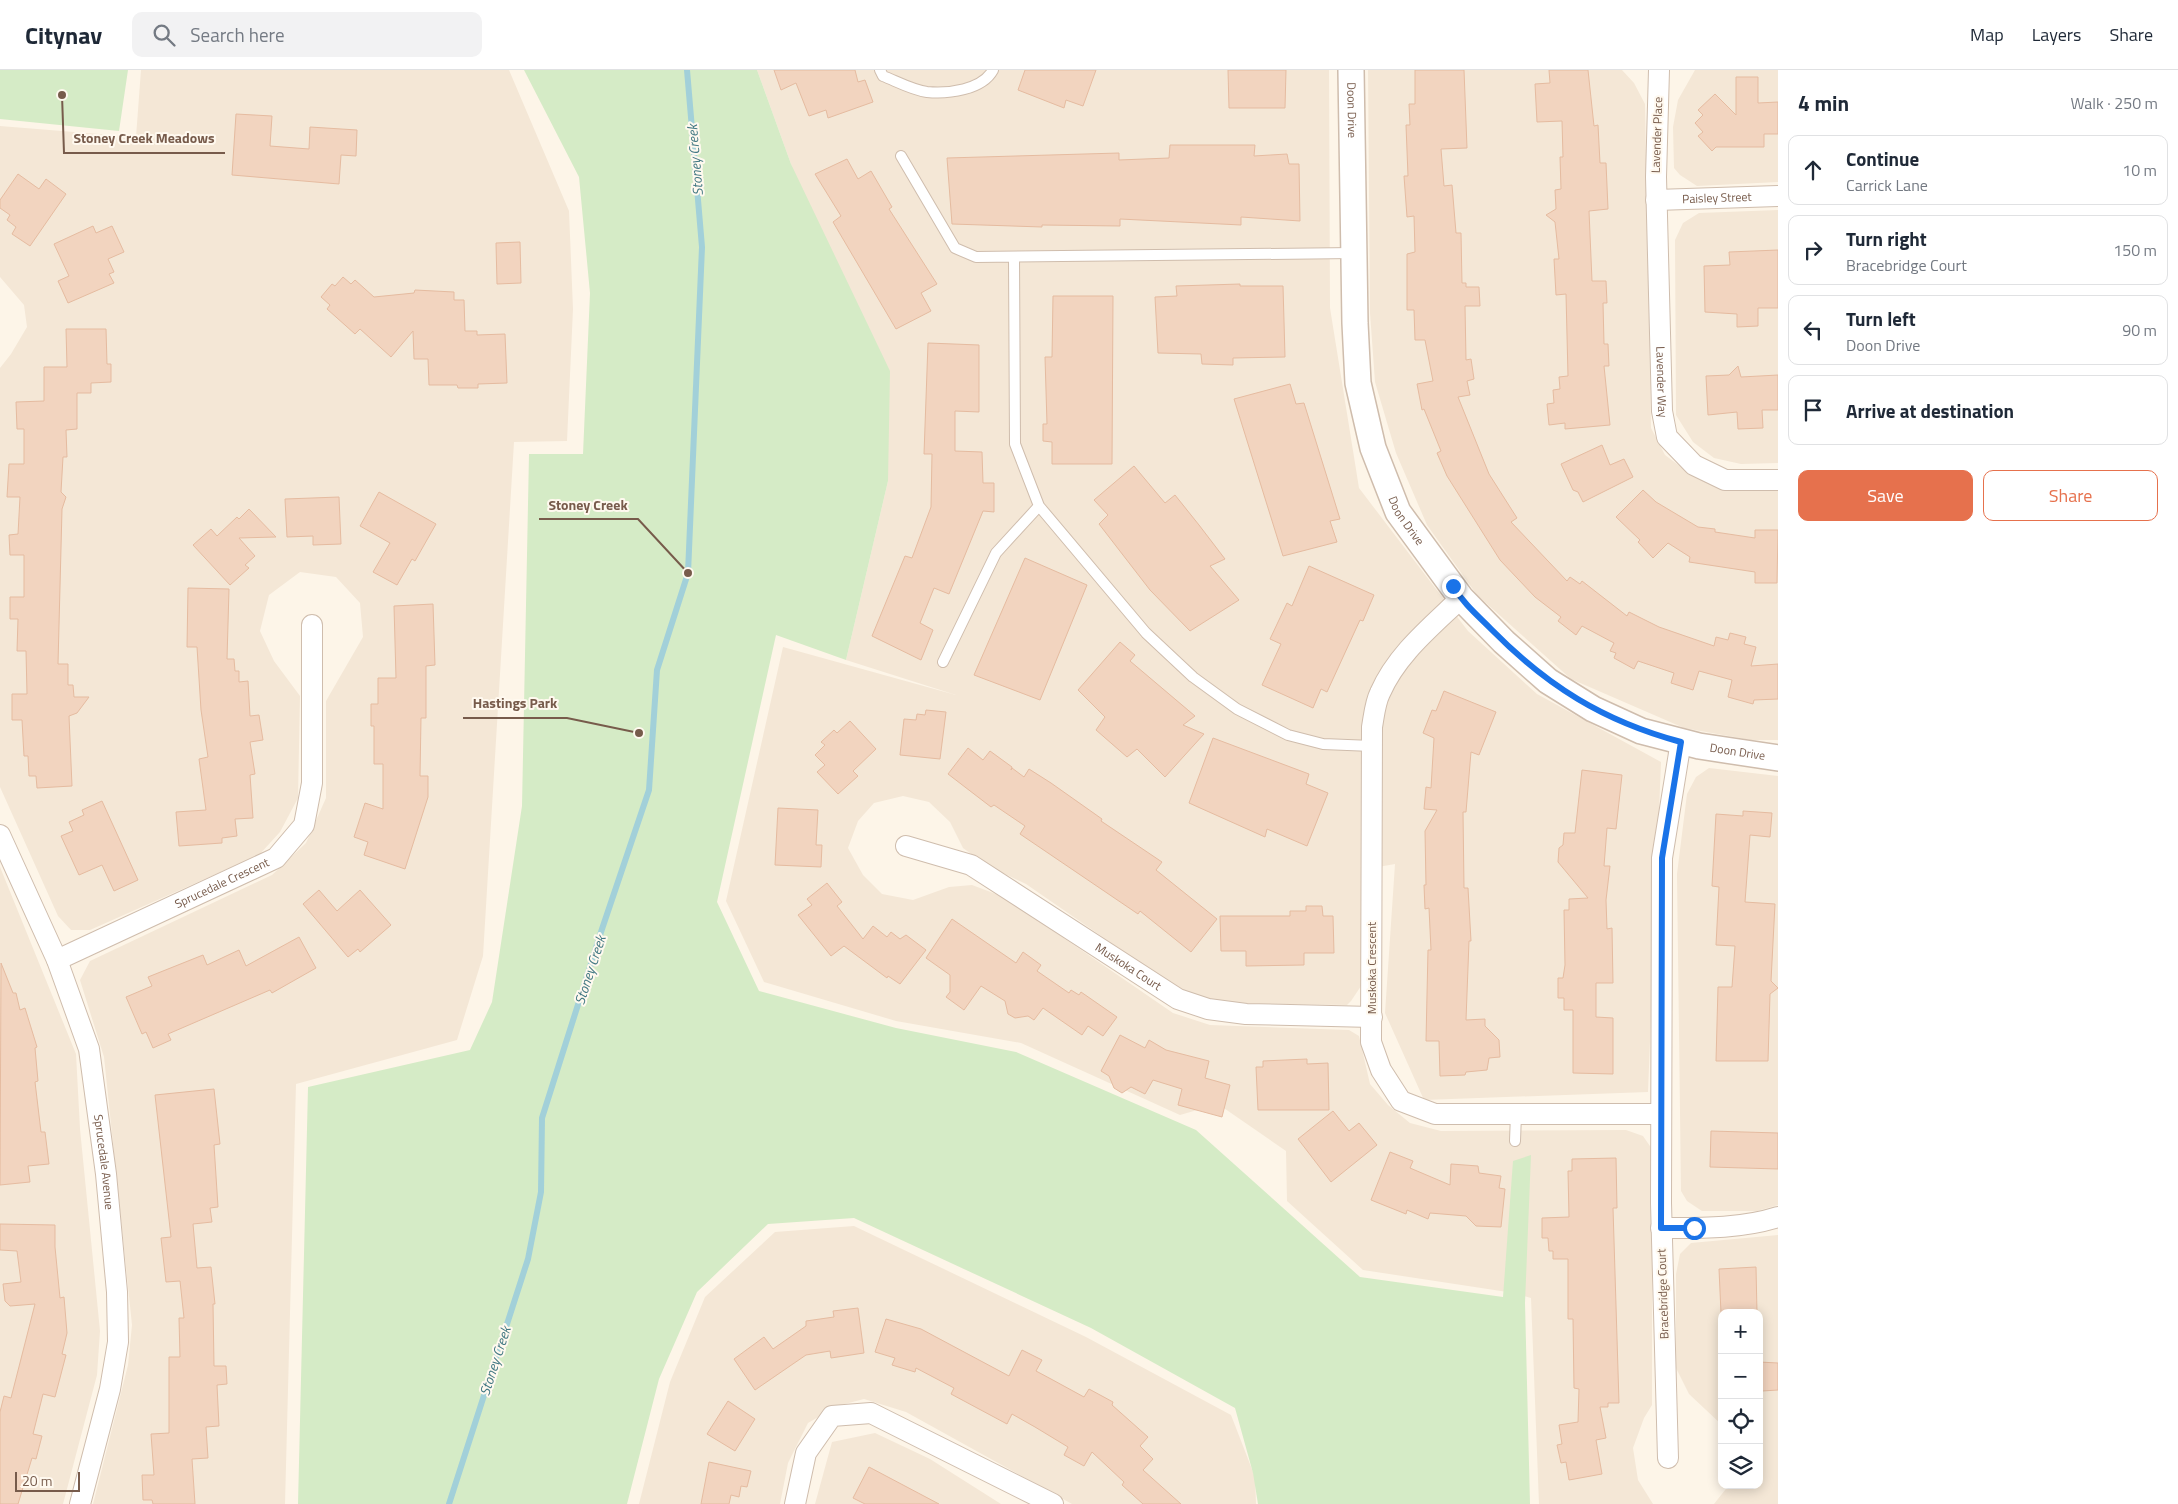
<!DOCTYPE html>
<html lang="en">
<head>
<meta charset="utf-8">
<style>
	:root { --surface:#fff; --page:#f2f2f3; --text:#1f2937; --muted:#747a83; --line:#e0e1e3; --accent:#e6714d }
	body { margin:0; font-family:"Titillium Web",sans-serif; background:var(--page); color:var(--text) }
	.controls { position:absolute; right:15px; bottom:15px; display:grid; overflow:hidden; border-radius:10px; box-shadow:0 2px 12px #0003 }
	.controls button { width:45px; height:45px; display:grid; place-items:center; padding:0; border:0; border-bottom:1px solid var(--line); background:var(--surface); color:var(--text); font:25px sans-serif }
	.scale { position:absolute; left:15px; bottom:12px; width:65px; box-sizing:border-box; padding-left:5px; border:2px solid #775b4b; border-top:0; font-size:14px; line-height:18px; white-space:nowrap; color:#775b4b; -webkit-text-stroke:4px #fff9ef; paint-order:stroke }
	.stop { position:absolute; width:15px; height:15px; margin:-11px; border:4px solid #1a73e8; border-radius:50%; background:#fff }
	.stop.end { background:#1a73e8; border-color:#fff; box-shadow:0 1px 5px #0008 }
	.list { margin:0; padding:0; list-style:none }
	h2 { display:flex; justify-content:space-between; align-items:center; height:65px; margin:0; padding:0 20px; font-size:21px }
	h2 small { font-size:16px; font-weight:400; color:var(--muted) }
	.list li { display:grid; grid-template-columns:32px 1fr auto; gap:15px; align-items:center; box-sizing:border-box; height:70px; margin:0 10px 10px; padding:0 10px; border:1px solid var(--line); border-radius:10px }
	.list b { display:block; font-size:19px; white-space:nowrap }
	.list p { margin:0; font-size:16px; white-space:nowrap; color:var(--muted) }
	.list em { font-size:16px; font-style:normal; color:var(--muted) }
	.actions { display:flex; gap:10px; padding:15px 20px }
	.actions a { flex:1; padding:11px 0; border:1px solid var(--accent); border-radius:10px; text-align:center; font-size:18px; color:var(--accent) }
	.actions .main { background:var(--accent); color:#fff }
	.icon { flex:none; width:28px; height:28px; fill:none; stroke:currentColor; stroke-width:2; stroke-linecap:round; stroke-linejoin:round }
	.map { position:relative; flex:none; width:1778px; height:1434px; overflow:hidden }
	header { display:flex; align-items:center; gap:30px; box-sizing:border-box; height:70px; padding:0 25px; background:var(--surface); border-bottom:1px solid var(--line) }
	header strong { font-size:24px }
	nav { display:flex; gap:28px; margin-inline-start:auto; font-size:18px }
	.search { width:350px; height:45px; background:var(--page); display:flex; align-items:center; gap:12px; box-sizing:border-box; padding:0 18px; border-radius:10px; color:var(--muted); font-size:19px }
	main { display:flex }
	aside { flex:1; background:var(--surface) }
	.map>svg:first-child { display:block }
	.residential { fill:#f4e7d6 }
	.green { fill:#d5ebc6 }
	.lines { fill:none; stroke-linecap:round; stroke-linejoin:round }
	.stream { stroke:#a2d0d9; stroke-width:6 }
	.building { fill:#f2d4bf; stroke:#e5bba0 }
	.service-casing { stroke:#cfbdad; stroke-width:12 }
	.minor-casing { stroke:#cfbdad; stroke-width:22 }
	.tertiary-casing { stroke:#cfbdad; stroke-width:28 }
	.service { stroke:#fff; stroke-width:10 }
	.minor { stroke:#fff; stroke-width:20 }
	.tertiary { stroke:#fff; stroke-width:25 }
	.route { stroke:#1a73e8; stroke-width:6 }
	.labels { text-anchor:middle; stroke-width:4; stroke-linejoin:round; paint-order:stroke }
	.street-label { font-size:12px; fill:#775b4b; stroke:#fff9ef }
	.water-label { font-size:14px; font-style:italic; fill:#427883; stroke:#fff9ef }
	.leader { fill:none; stroke:#775b4b; stroke-width:2 }
	.callout-dot { fill:#775b4b; stroke:#fff9ef; stroke-width:2 }
	.callout-label { font-size:14px; text-anchor:middle; font-weight:bold; fill:#775b4b; stroke:#fff9ef; stroke-width:4; stroke-linejoin:round; paint-order:stroke }
</style>
</head>
<body>
<header>
<strong>Citynav</strong>
<div class="search"><svg class="icon" aria-label="search" viewBox="0 0 24 24"><circle cx="10" cy="10" r="6"/><path d="M15 15l6 6"/></svg>Search here</div>
<nav><a>Map</a><a>Layers</a><a>Share</a></nav>
</header>
<main>
<div class="map">
<svg width="1778" height="1434" viewBox="0 0 1778 1434">
	<rect width="100%" height="100%" fill="#fdf5e8"/>
	<!-- residential -->
	<path class="residential" d="M141,0H509L569,141L573,239L567,371L514,372L483,886L457,970L296,1014L285,1434H93L128,1295L132,1255L104,987L80,910L90,891L272,805L306,773L326,728V631L363,567L360,533L336,507L300,502L269,525L260,561L274,591L300,626L298,728L280,762L259,785L90,860H71L58,846L0,717V298L11,284L27,257L24,235L0,207V56L136,67Z
		M757,0H1329L1330,238L1359,418L1468,561L1537,624L1661,692L1648,1022L1424,1030L1385,943L1395,794L1361,800L1363,913L1351,931L1347,935L1217,933L1175,917L1026,814L988,796L963,778L950,752L929,732L903,726L874,733L858,751L848,778L863,805L882,824L913,830L949,817L972,815L1004,827L1173,943L1210,955L1349,960L1359,966L1370,1014L1388,1035L1410,1053L1441,1061L1626,1060L1643,1066L1652,1079V1335L1644,1348L1633,1378L1638,1410L1653,1434H1539L1531,1228L1514,1223L1363,1200L1287,1131L1286,1081L1218,1034L1180,1045L1021,973L896,951L764,912L726,831L783,577L956,625L846,590L888,411L791,94Z
		M1368,0H1622L1634,13L1645,34L1651,358L1665,385L1685,400L1710,414L1738,421L1778,420V670H1751L1684,658L1571,609L1477,525L1427,455L1396,383L1375,312L1370,243Z
		M1695,0H1778V112L1697,116L1680,105L1674,98L1673,57L1678,30Z
		M1778,140V393L1741,394L1714,388L1693,372L1676,345L1675,170L1683,153L1699,143Z
		M1709,698L1778,706V1135L1757,1141H1702L1687,1131L1681,1121L1677,804L1687,724L1696,707Z
		M0,797L76,984L80,1059L100,1261L97,1305L63,1434H0Z
		M854,1156L1086,1267L1231,1345L1255,1407L1256,1434H1072L906,1342L864,1329L837,1336L808,1353L788,1393L780,1434H639L670,1312L705,1227L775,1162Z
		M1778,1165V1434H1714L1729,1415H1759V1243H1722V1355L1689,1324L1676,1298V1204L1680,1184L1691,1173Z
		M875,1363L930,1389L1001,1434H815L832,1372Z"/>
	<!-- green -->
	<path class="green" d="M0,0H128L119,61L0,49Z
		M524,0H757L791,94L890,301L888,411L846,590L776,565L717,832L759,921L896,958L1016,982L1196,1060L1360,1207L1503,1227L1513,1091L1531,1085L1525,1233L1530,1434H1258L1253,1403L1235,1338L1091,1258L854,1148L768,1154L697,1222L659,1309L627,1434H298L308,1017L470,980L492,932L522,736L529,384H583L590,223L579,107Z"/>
	<g class="lines">
		<!-- stream -->
		<path class="stream" d="M449,1434L528,1189L541,1122L542,1048L602,859L649,720L657,600L688,503L702,177L687,0"/>
	</g>
	<!-- building -->
	<path class="building" d="M774,0H855L858,12L865,10L873,32L828,48L826,40L809,46L796,13L781,20Z
		M1025,0H1096L1083,36L1066,30L1064,38L1018,20Z
		M1228,0H1286L1285,38H1229Z
		M1415,0H1464L1467,78L1441,79L1444,116L1452,115L1456,163H1461L1462,213H1466V217H1479L1480,236H1465L1466,290L1471,289L1474,309L1467,311L1470,325L1458,327L1489,404L1517,448L1511,452L1567,511L1570,507L1580,514L1582,511L1627,546L1629,542L1659,557L1714,576L1716,567L1728,570L1730,563L1746,567L1744,574L1756,577L1751,596L1778,594V629L1754,630L1753,634L1728,627L1732,610L1699,601L1693,620L1671,613L1674,603L1638,591L1634,599L1614,588L1616,583L1610,581L1614,573L1582,556L1576,565L1558,551L1561,547L1535,527L1500,490L1447,406L1437,383L1441,381L1424,339L1422,340L1417,314L1433,311L1425,270H1415L1414,240H1407V184L1415,182L1414,146L1407,147L1404,106H1408L1406,55H1410L1409,34H1415Z
		M1549,0H1588L1594,56L1598,55L1600,93H1606L1608,139L1589,141L1592,211H1606L1607,233H1603L1604,274H1608L1609,296H1604L1610,355L1565,359V353L1549,355L1547,334L1554,333L1553,320L1560,319L1559,307L1568,306L1566,224L1556,225L1554,189H1559L1555,152L1546,145L1556,139L1555,120L1561,119L1560,87H1563L1562,51L1537,52L1535,14L1550,13Z
		M1736,7H1758V33L1778,32V64H1764V77H1716L1712,81L1698,66L1703,62L1695,53L1703,45L1698,40L1715,24L1736,45Z
		M236,44L272,46L270,76L309,79L310,57L357,60L356,86L341,85L339,114L232,105Z
		M1170,75H1255L1254,86L1287,84L1289,94H1299L1300,151L1241,147V155L1120,149V156L1042,155V157L952,154L947,88L1119,83V90L1169,88Z
		M847,89L858,109L871,101L892,137L889,139L937,214L921,223L931,241L896,259L833,152L841,146L815,104Z
		M18,104L39,119L46,109L66,124L30,176L12,164L16,157L7,150L10,145L0,138V130Z
		M93,156L96,163L112,156L124,182L108,189L114,202L109,204L114,213L68,233L58,211L69,206L54,174Z
		M520,172L521,213L497,214L496,173Z
		M1778,180V238H1758V256L1737,257V244L1705,242L1704,196L1730,195L1729,182Z
		M343,207L351,214L355,210L374,227L414,223L415,220L454,222V230H464L465,261H477V265L505,264L507,313L478,314V318H458L457,315H429L428,289H414L413,261L391,287L360,259L355,264L327,239L330,235L321,227L332,214L335,216Z
		M1240,214V216H1283L1285,287L1233,288V295L1202,294L1201,284L1158,283L1155,227L1177,226L1176,216Z
		M1053,226H1113L1112,394H1052V372L1043,371V354H1047L1045,287H1052Z
		M66,259H106L107,294H111V312L91,313V323H77V359L66,360L67,387H63L61,422L66,427L62,439L58,594H68V615H73L74,627H89L77,643L69,646L72,716L37,718L36,706H29L28,686H24L22,650H12V624H27L26,581H17L18,549H10V527H24V485H10L9,465L18,464L20,427H7L9,394H24V359H17L16,332L44,331V297H67Z
		M928,273L979,275V342L955,341V381L982,382L983,413H994V442L983,441L949,524L934,518L920,553L933,560L921,590L872,566L905,486L912,488L931,437L932,384H924Z
		M1738,296L1741,307L1778,305V340H1762L1763,358L1738,359L1737,342L1708,345L1706,306L1729,305Z
		M1290,314L1296,334L1304,333L1340,449L1330,451L1337,472L1283,486L1234,329Z
		M1602,375L1610,395L1624,389L1633,407L1583,432L1578,422L1573,420L1561,394Z
		M1134,396L1165,433L1175,425L1199,455L1225,489L1210,496L1239,530L1190,561L1150,520L1099,454L1108,445L1094,430Z
		M1643,420L1656,432L1698,457L1715,459V462L1755,468V460H1778L1777,513H1755V502L1689,492L1690,487L1668,473L1653,488L1638,472L1640,470L1616,447Z
		M379,422L436,454L415,491L412,489L397,515L373,502L390,473L360,456Z
		M339,427L341,474L313,475V466L287,467L285,429Z
		M249,439L276,467L239,468L255,486L245,495L249,498L230,515L193,475L211,459L217,466L237,447L239,449Z
		M1025,488L1087,515L1040,630L974,605Z
		M1309,496L1374,525L1363,551L1360,550L1327,622L1321,619L1313,638L1262,615L1281,574L1270,569L1287,533L1292,536Z
		M188,518L229,519L227,589H234L235,601H239V612L248,611L250,646L259,645L263,670L250,672L255,704L250,705L253,748L235,749L237,766L222,768V773L179,776L176,742L206,740L199,689L208,687L201,640L197,577H187Z
		M433,534L435,595L426,596V648H421L420,706H428V727L405,799L364,785L368,772L354,767L365,733L383,739V694H374V656H371V634H378V608H396L394,536Z
		M1120,572L1135,585L1130,591L1195,646L1183,655L1204,664L1165,707L1137,679L1127,687L1096,660L1105,647L1078,620Z
		M1444,621L1496,642L1479,685L1471,682L1466,742H1463L1464,818H1468L1471,871H1469L1466,950L1485,949V956L1499,970L1500,987L1489,988L1487,1000L1466,1002L1465,1005L1440,1006L1439,971H1426L1428,880H1431L1429,838L1425,839L1424,815H1426L1425,761L1437,740L1424,739L1426,717L1431,718L1434,668L1423,663L1432,640L1436,641Z
		M926,640L946,642L940,689L900,685L904,649L916,650L917,644L925,645Z
		M850,651L876,679L853,701L858,706L838,724L817,702L825,695L815,685L825,675L821,672L834,660L837,663Z
		M1213,668L1309,704L1306,714L1328,723L1307,776L1267,759L1265,767L1189,733Z
		M968,678L983,690L990,681L1012,697L1011,700L1012,698L1024,707L1029,699L1051,713L1102,749L1101,751L1162,792L1156,800L1217,849L1191,882L1140,841L1138,844L1020,764L1025,756L994,735L991,737L948,704Z
		M1582,700L1622,705L1616,759L1607,758L1604,796H1610L1606,830L1607,859L1612,858L1613,913H1596V947L1613,948V1004L1573,1003V940H1564V928H1558V908H1563L1565,895L1564,840H1569V829L1588,828L1558,792L1559,778L1563,775L1564,763H1575Z
		M102,731L138,810L114,821L102,795L79,805L61,766L73,761L69,752L84,745L82,740Z
		M778,738L818,740L816,775H822L821,797L775,795Z
		M1743,741L1772,743L1770,767L1750,765L1745,832L1775,834L1771,911L1778,918L1770,924L1768,991H1716L1718,917H1732L1735,876L1716,875L1719,817L1712,816L1716,744L1743,746Z
		M827,813L842,832L837,836L863,869L873,856L887,867L891,862L900,869L906,865L926,880L900,914L888,906L887,908L844,876L831,886L798,845L812,835L807,829Z
		M319,820L337,841L360,820L391,855L360,882L358,879L348,887L303,834Z
		M1306,836H1322L1323,846H1333L1334,883H1304V895L1246,896V881H1221L1220,846H1290V841H1306Z
		M952,849L1016,893L1023,882L1041,895L1037,901L1069,923L1071,920L1079,925L1081,922L1117,947L1103,966L1088,956L1082,965L1043,938L1034,950L1028,946L1015,948L1008,944L1005,931L981,916L964,940L946,927L950,922V905L926,888Z
		M299,867L316,898L272,923L270,920L168,964L171,970L153,978L146,962L142,964L126,927L152,916L148,907L203,885L207,895L239,880L246,896Z
		M1,893L13,923H16L20,940L25,938L37,977L35,978L38,1011L35,1012L41,1062H45L49,1094L28,1096L30,1112L0,1115Z
		M1120,965L1145,978L1149,970L1166,980L1209,991L1205,1008L1230,1015L1222,1047L1178,1035L1182,1019L1153,1010L1145,1024L1131,1017L1122,1023L1114,1018L1109,1006L1101,1001Z
		M1307,989V994L1328,993L1329,1040H1258L1256,997H1263V991Z
		M214,1019L220,1074L214,1075L218,1137L210,1138L212,1152L193,1154L197,1198L211,1197L215,1234H213L214,1296H226L227,1314L217,1315L219,1356L206,1357L208,1388L192,1389L195,1434H153L152,1430H143L142,1405H154L151,1364L169,1363V1287H180L179,1248H184L180,1211L166,1212L161,1168L171,1167L155,1025Z
		M1333,1041L1349,1061L1359,1053L1377,1075L1331,1112L1298,1069Z
		M1711,1061L1778,1063V1099L1710,1097Z
		M1390,1082L1413,1091L1410,1098L1450,1115L1451,1094L1478,1096L1479,1103L1501,1106L1499,1118L1505,1119L1501,1157L1476,1156L1466,1146L1430,1143L1428,1149L1407,1140L1406,1144L1371,1130Z
		M1616,1088L1617,1138H1613L1619,1333H1608V1337H1600L1606,1368L1596,1370L1602,1404L1569,1410L1566,1392L1561,1393L1557,1375L1562,1374L1559,1355L1578,1352L1579,1319L1574,1318L1573,1249H1568V1189H1553V1181H1549L1548,1168H1542V1148L1569,1147L1568,1101H1572V1089Z
		M0,1154L55,1155V1177L60,1228L64,1227L67,1263L62,1284L66,1285L55,1327L43,1324L33,1364L42,1366L36,1389L32,1388L18,1434H0V1342L4,1326L11,1328L35,1234L10,1236L5,1231L3,1214L21,1212L17,1181L0,1180Z
		M1756,1197L1757,1243H1721L1719,1199Z
		M858,1238L864,1283L831,1288L830,1281L806,1285L755,1320L734,1289L764,1267L773,1279L806,1256V1251L834,1247L833,1241Z
		M886,1249L921,1259L1009,1306L1022,1280L1042,1290L1036,1301L1051,1309L1084,1327L1089,1319L1113,1332L1112,1335L1148,1367L1140,1376L1153,1389L1143,1400L1181,1434H1143L1122,1415L1124,1412L1092,1382L1084,1396L1064,1385L1068,1377L1035,1357L1012,1344L1007,1354L951,1324L954,1318L916,1298L915,1302L892,1295L895,1288L875,1282Z
		M1759,1292L1778,1293V1320L1762,1321V1314H1759Z
		M728,1331L755,1349L735,1381L707,1364Z
		M709,1392L751,1401L747,1417L741,1416L739,1427L731,1425L729,1434H701Z
		M869,1397L939,1434H865L853,1428Z"/>
	<g class="lines">
		<!-- service casing -->
		<g class="service-casing">
			<path id="service" d="M880,0L883,6C896,11 912,20 927,22C948,24 982,20 993,0
				M901,86L955,178L976,187L1354,183
				M1014,187L1015,374L1039,436L1146,563L1193,607L1237,639L1288,665L1323,674L1372,676
				M943,592L996,483L1039,436
				M1515,1071L1516,1044"/>
		</g>
		<!-- minor casing -->
		<g class="minor-casing">
			<g id="minor">
				<path id="s1" d="M1659,0L1656,107L1662,341L1667,367L1694,395L1725,410H1778"/>
				<path id="s2" d="M1656,130L1778,126"/>
				<path d="M1461,528C1431,557 1397,584 1380,623C1375,633 1374,646 1372,657L1371,972L1381,1000L1401,1031L1435,1044H1660"/>
				<path id="s3" d="M0,765L57,890L89,979L106,1104L117,1222L118,1272L110,1319L80,1434"/>
				<path id="s4" d="M906,776L971,795L1178,929L1208,939L1246,944L1372,947"/>
				<path id="s5" d="M57,890L276,788L304,755L312,713V555"/>
				<path d="M1661,1158C1699,1158 1741,1159 1778,1147"/>
				<path d="M1668,1388L1661,1133L1662,788L1681,671"/>
				<path d="M795,1434L806,1383L832,1346L871,1343L1053,1434"/>
			</g>
		</g>
		<!-- tertiary casing -->
		<g class="tertiary-casing">
			<g id="tertiary">
				<path id="s6" d="M1351,0L1355,253L1358,313L1373,378L1398,442L1461,528L1504,572L1548,611L1593,639L1641,661L1699,676L1778,688"/>
			</g>
		</g>
		<!-- service -->
		<use href="#service" class="service"/>
		<!-- minor -->
		<use href="#minor" class="minor"/>
		<!-- tertiary -->
		<use href="#tertiary" class="tertiary"/>
	</g>
	<g class="lines">
		<!-- route -->
		<path class="route" d="M1453,516C1463,533 1477,545 1491,559C1547,616 1603,651 1681,672L1662,788L1661,1158H1694"/>
	</g>
	<g class="labels">
		<!-- street labels -->
		<g class="street-label">
			<text dy="4" stroke="none"><textPath href="#s6" startOffset="40">Doon Drive</textPath></text>
			<text transform="translate(1657 65) rotate(-88)" y="4">Lavender Place</text>
			<text dy="4" stroke="none"><textPath href="#s2" startOffset="61">Paisley Street</textPath></text>
			<text dy="4" stroke="none"><textPath href="#s1" startOffset="312">Lavender Way</textPath></text>
			<text dy="4" stroke="none"><textPath href="#s6" startOffset="460">Doon Drive</textPath></text>
			<text dy="4" stroke="none"><textPath href="#s6" startOffset="880">Doon Drive</textPath></text>
			<text dy="4" stroke="none"><textPath href="#s5" startOffset="182">Sprucedale Crescent</textPath></text>
			<text dy="4" stroke="none"><textPath href="#s4" startOffset="255">Muskoka Court</textPath></text>
			<text transform="translate(1372 898) rotate(-90)" y="4">Muskoka Crescent</text>
			<text dy="4" stroke="none"><textPath href="#s3" startOffset="346">Sprucedale Avenue</textPath></text>
			<text transform="translate(1663 1224) rotate(-92)" y="4">Bracebridge Court</text>
		</g>
		<!-- water labels -->
		<g class="water-label">
			<text transform="translate(695 90) rotate(-95)" y="5">Stoney Creek</text>
			<text transform="translate(590 900) rotate(-72)" y="5">Stoney Creek</text>
			<text transform="translate(495 1291) rotate(-72)" y="5">Stoney Creek</text>
		</g>
	</g>
	<!-- callouts -->
	<path class="leader" d="M62 25L64 83H225M688 503L638 449H539M639 663L567 648H463"/>
	<g class="callout-dot">
		<circle cx="62" cy="25" r="5"/>
		<circle cx="688" cy="503" r="5"/>
		<circle cx="639" cy="663" r="5"/>
	</g>
	<g class="callout-label">
		<text x="144" y="73">Stoney Creek Meadows</text>
		<text x="588" y="440">Stoney Creek</text>
		<text x="515" y="638">Hastings Park</text>
	</g>
</svg>
<div class="controls">
<button>+</button>
<button>−</button>
<button><svg class="icon" aria-label="locate" viewBox="0 0 24 24"><circle cx="12" cy="12" r="6"/><path d="M12 2v4M12 18v4M2 12h4M18 12h4"/></svg></button>
<button><svg class="icon" aria-label="layers" viewBox="0 0 24 24"><path d="M12 4l9 5-9 5-9-5zM3 14l9 5 9-5"/></svg></button>
</div>
<div class="scale">20 m</div>
<div class="stop" style="left:1694px;top:1158px"></div>
<div class="stop end" style="left:1453px;top:516px"></div>
</div>
<aside>
<h2>4 min<small>Walk · 250 m</small></h2>
<ul class="list">
<li><svg class="icon" aria-label="ahead" viewBox="0 0 24 24"><path d="M12 20V5M6 11l6-6 6 6"/></svg><div><b>Continue</b><p>Carrick Lane</p></div><em>10 m</em></li>
<li><svg class="icon" aria-label="right" viewBox="0 0 24 24"><path d="M7 20v-9h11M14 6l5 5-5 5"/></svg><div><b>Turn right</b><p>Bracebridge Court</p></div><em>150 m</em></li>
<li><svg class="icon" aria-label="left" viewBox="0 0 24 24"><path d="M17 20v-9H6M10 6l-5 5 5 5"/></svg><div><b>Turn left</b><p>Doon Drive</p></div><em>90 m</em></li>
<li><svg class="icon" aria-label="arrive" viewBox="0 0 24 24"><path d="M6 21V4h12l-3 4 3 4H6"/></svg><div><b>Arrive at destination</b></div></li>
</ul>
<div class="actions"><a class="main">Save</a><a>Share</a></div>
</aside>
</main>
</body>
</html>
